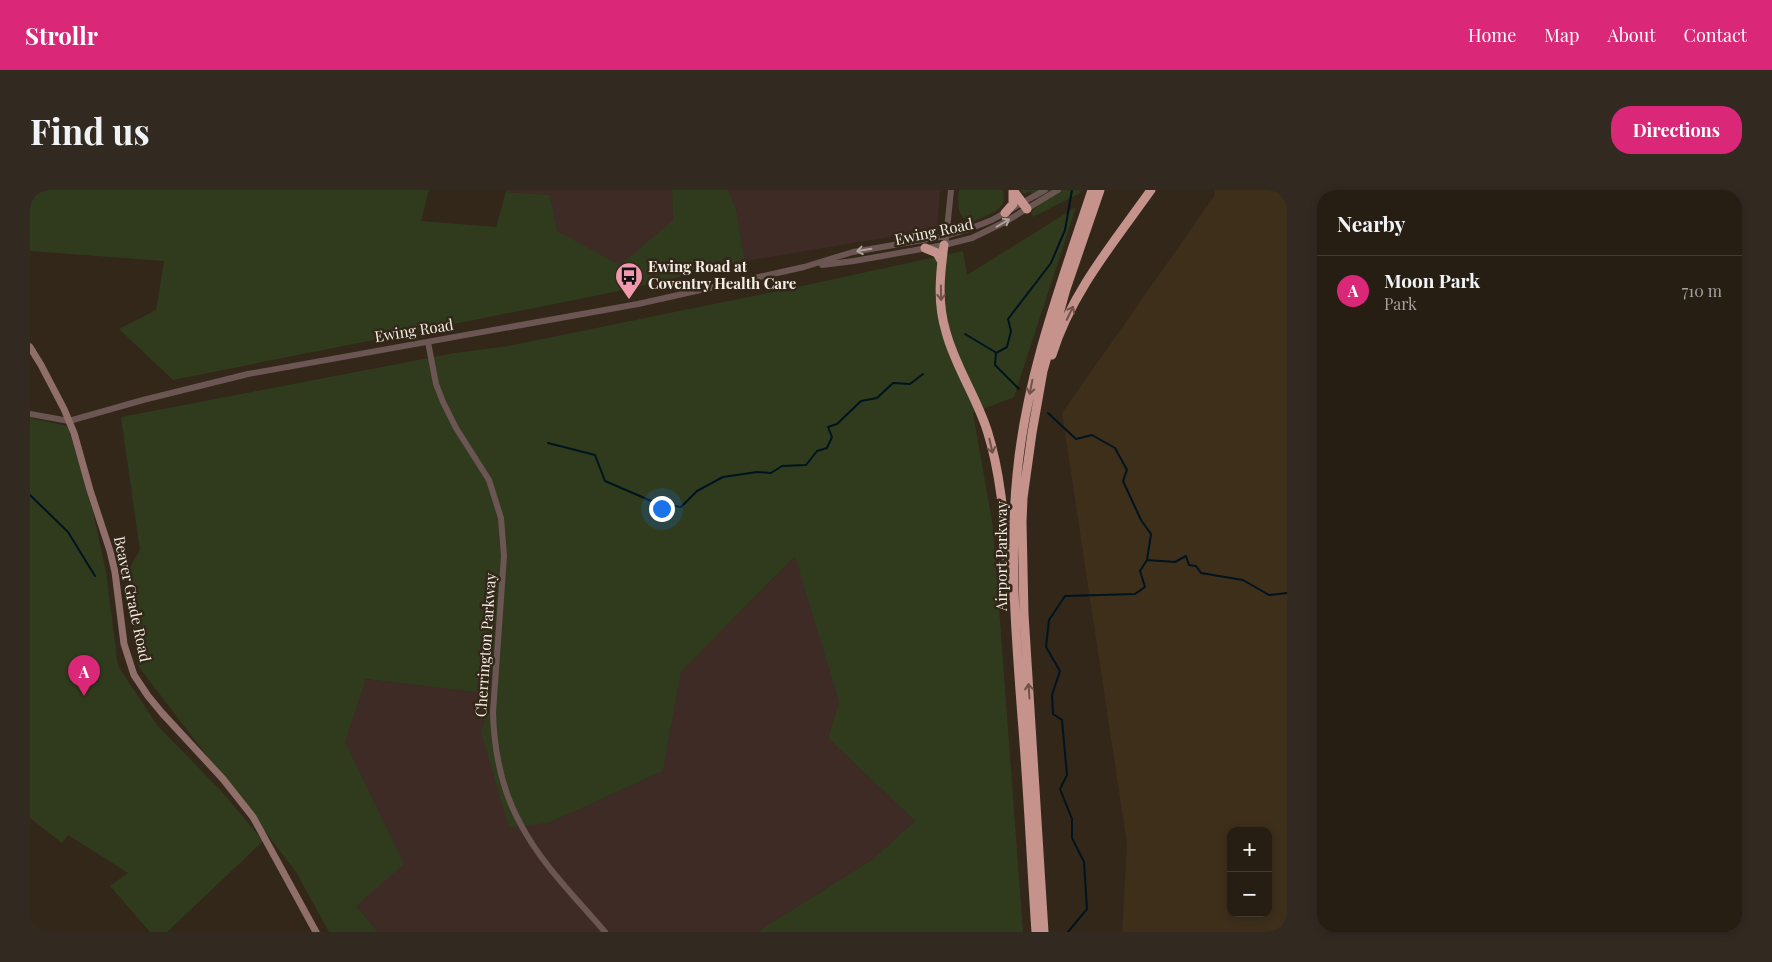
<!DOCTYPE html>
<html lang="en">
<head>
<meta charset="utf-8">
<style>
	:root { --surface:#261d13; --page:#322a21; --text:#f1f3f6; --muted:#a4a2a0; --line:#423b33; --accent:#db2777 }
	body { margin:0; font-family:"Playfair Display",serif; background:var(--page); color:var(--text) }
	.controls { position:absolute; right:15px; bottom:15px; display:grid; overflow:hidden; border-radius:10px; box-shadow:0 2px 8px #0003 }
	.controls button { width:45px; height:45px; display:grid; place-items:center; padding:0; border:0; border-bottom:1px solid var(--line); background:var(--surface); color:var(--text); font:25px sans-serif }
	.you { position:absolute; left:631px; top:318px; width:18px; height:18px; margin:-12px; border:4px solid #fff; border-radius:50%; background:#1a73e8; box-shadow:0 0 0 8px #1a73e833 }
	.badge { display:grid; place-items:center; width:32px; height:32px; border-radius:50%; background:var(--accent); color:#fff; font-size:16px; font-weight:700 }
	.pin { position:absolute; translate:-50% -41px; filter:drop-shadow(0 1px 2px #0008) }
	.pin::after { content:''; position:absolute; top:26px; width:18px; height:15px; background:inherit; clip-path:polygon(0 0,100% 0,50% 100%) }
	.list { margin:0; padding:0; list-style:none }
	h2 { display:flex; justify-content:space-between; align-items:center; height:65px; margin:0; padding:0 20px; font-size:21px }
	h2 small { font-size:16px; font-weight:400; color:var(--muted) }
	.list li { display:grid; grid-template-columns:32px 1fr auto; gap:15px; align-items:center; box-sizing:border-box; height:70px; padding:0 20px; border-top:1px solid var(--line) }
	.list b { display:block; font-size:19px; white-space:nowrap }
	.list p { margin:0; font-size:16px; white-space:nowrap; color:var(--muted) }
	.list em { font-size:16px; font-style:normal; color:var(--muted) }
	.map { position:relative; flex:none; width:1257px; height:742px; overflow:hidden; border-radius:20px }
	header { display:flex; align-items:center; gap:30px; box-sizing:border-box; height:70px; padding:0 25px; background:var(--accent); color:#fff }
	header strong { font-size:24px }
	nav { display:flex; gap:28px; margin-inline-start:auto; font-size:18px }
	.intro { display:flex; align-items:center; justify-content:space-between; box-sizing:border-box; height:120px; padding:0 30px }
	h1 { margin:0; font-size:35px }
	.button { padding:12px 22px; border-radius:20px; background:var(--accent); color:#fff; font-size:18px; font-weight:700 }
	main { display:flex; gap:30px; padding:0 30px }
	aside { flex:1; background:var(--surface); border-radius:20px; box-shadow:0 2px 8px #0003 }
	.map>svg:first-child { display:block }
	.commercial { fill:#3e2b25 }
	.built { fill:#3e2f1b; fill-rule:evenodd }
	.green { fill:#303b1e }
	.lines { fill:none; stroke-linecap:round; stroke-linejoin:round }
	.stream { stroke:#001420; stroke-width:2 }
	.tertiary { stroke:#6b5653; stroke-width:6 }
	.secondary { stroke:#906e6a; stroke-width:7 }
	.motorway { stroke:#c5928c; stroke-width:9 }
	.oneway { stroke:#b0a29c }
	.oneway2 { stroke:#6d5247 }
	.labels { text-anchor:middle; stroke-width:5; stroke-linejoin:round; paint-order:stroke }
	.street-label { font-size:15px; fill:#f5ede4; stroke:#322719 }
	.poi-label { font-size:15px; font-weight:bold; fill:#f5ede4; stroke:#322719; text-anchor:start }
</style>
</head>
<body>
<header>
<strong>Strollr</strong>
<nav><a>Home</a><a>Map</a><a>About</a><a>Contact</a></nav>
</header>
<div class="intro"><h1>Find us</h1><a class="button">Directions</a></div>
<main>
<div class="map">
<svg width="1257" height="742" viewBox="0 0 1257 742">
	<rect width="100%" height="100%" fill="#322719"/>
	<!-- commercial -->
	<path class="commercial" d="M477,0H642L643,30L590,76L527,41L520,5L476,2Z
		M698,0H910L907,39L715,71L706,19Z
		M766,365L809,512L798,548L885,631L843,669L727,742H348L326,716L315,552L336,489L464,504L479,636L519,633L633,581L651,482Z"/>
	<!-- built -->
	<path class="built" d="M1185,0H1257V742H1092L1097,654L1032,223L1185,5ZM1201,641H1238V723H1201Z"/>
	<!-- green -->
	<path class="green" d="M0,0H399L391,31L466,37L476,2L520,5L527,41L590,75L643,30L642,0H698L706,19L715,71L599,99L143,190L89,139L126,120L134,71L0,61Z
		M929,0H973C978,21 961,23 945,31C926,32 928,14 929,0Z
		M990,0H1051L1050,3L1003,27L1001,22L1009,14L1000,1L994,4Z
		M1046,17L984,207L943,223L963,337L993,742H727L843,669L885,631L798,548L809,512L765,366L651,482L633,581L519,633L479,637L451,542L463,504L336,489L315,552L374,674L326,716L348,742H299L266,682L108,476L96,384L110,360L91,227L425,163L478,156L777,95L933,61L937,85Z
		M0,228L38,236L63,322L76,382L88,476L127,535L193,603L233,651L137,742H120L80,696L98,683L38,645L32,653L0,628Z"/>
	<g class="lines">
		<!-- stream -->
		<path class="stream" d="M935,144L965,162
			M989,199L965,175L966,163L977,157L981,141L978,129L1021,73L1035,40L1042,0
			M1018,223L1046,249L1062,245L1085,258L1097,280L1093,291L1111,330L1121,344L1117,370L1110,381L1115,397L1105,404L1035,406L1019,430L1016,457L1030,481L1022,505L1023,524L1032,530L1037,585L1030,599L1042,629V648L1054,672L1057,719L1038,742
			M518,253L565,265L575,291L626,313L651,317L667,301L693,287L727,282L741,283L752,276L776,275L787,261L797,258L802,247L798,237L807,234L831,211L847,208L863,193L880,194L893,184
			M0,305L38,342L65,386
			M1117,370L1145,372L1156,366L1159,375L1166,376L1171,383L1213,390L1239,405L1257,403"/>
		<!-- tertiary -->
		<path class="tertiary" d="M916,49L921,0
			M792,75L824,71L914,55L942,48L975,32L1028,0
			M398,152L406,194L413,212L426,238L459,290L471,328L474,366L463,522C464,560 472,600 490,633C511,674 546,708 575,742
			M0,224L39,231L113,210L218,184L608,114L774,77L823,62L916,46L939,39L962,30L1015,0"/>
		<!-- secondary -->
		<path class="secondary" d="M0,157L11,175L34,219L44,243L60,300L80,361L85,382L94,454L104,485L118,506L132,523L193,589L223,627L286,742"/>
		<!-- motorway -->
		<path class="motorway" d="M983,0L997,19
			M975,23L983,14V0
			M914,55C910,84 907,113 916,142C925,176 946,206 957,240C974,293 975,351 980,406
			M895,58L907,63L912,72
			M1022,165C1041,103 1084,52 1121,0
			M1006,742C1001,670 998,598 992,527C986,447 979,365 987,285C996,186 1031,94 1062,0
			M1014,742L994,424L992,332L993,308L1002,243L1013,181L1036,99L1070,0"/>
	</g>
	<!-- one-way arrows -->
	<defs><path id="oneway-shaft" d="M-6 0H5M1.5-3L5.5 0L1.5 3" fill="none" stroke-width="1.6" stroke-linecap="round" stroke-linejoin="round" transform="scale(1.25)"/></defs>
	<g class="oneway">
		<use href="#oneway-shaft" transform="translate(973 33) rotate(-30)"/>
		<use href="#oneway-shaft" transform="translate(834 60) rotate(170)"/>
	</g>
	<g class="oneway2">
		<use href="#oneway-shaft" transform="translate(911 103) rotate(89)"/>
		<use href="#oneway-shaft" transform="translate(1040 123) rotate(-64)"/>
		<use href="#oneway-shaft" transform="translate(1001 197) rotate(101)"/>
		<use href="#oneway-shaft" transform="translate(961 256) rotate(77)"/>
		<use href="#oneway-shaft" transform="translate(999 501) rotate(-94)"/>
	</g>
	<!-- icons -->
	<defs>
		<g id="bus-pin" transform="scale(1.4375)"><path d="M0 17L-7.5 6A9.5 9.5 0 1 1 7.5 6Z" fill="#f29aad" stroke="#322719"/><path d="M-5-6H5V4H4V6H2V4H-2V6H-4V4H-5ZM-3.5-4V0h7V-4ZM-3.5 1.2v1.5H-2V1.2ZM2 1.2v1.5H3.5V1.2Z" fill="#111"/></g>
	</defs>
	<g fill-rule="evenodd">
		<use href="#bus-pin" x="599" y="86"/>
	</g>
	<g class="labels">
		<!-- street labels -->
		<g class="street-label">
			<text transform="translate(904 42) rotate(-12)" y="5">Ewing Road</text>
			<text transform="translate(384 141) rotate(-9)" y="5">Ewing Road</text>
			<text transform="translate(972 366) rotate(-90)" y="5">Airport Parkway</text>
			<text transform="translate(102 409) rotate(78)" y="5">Beaver Grade Road</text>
			<text transform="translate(456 455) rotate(-86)" y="5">Cherrington Parkway</text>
		</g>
		<!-- poi labels -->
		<g class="poi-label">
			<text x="618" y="82">Ewing Road at<tspan x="618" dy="17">Coventry Health Care</tspan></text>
		</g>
	</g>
</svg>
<div class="controls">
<button>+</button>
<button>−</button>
</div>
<div class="you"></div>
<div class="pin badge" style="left:54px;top:506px">A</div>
</div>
<aside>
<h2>Nearby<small></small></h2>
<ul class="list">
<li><span class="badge">A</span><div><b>Moon Park</b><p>Park</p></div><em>710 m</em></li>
</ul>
</aside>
</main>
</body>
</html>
